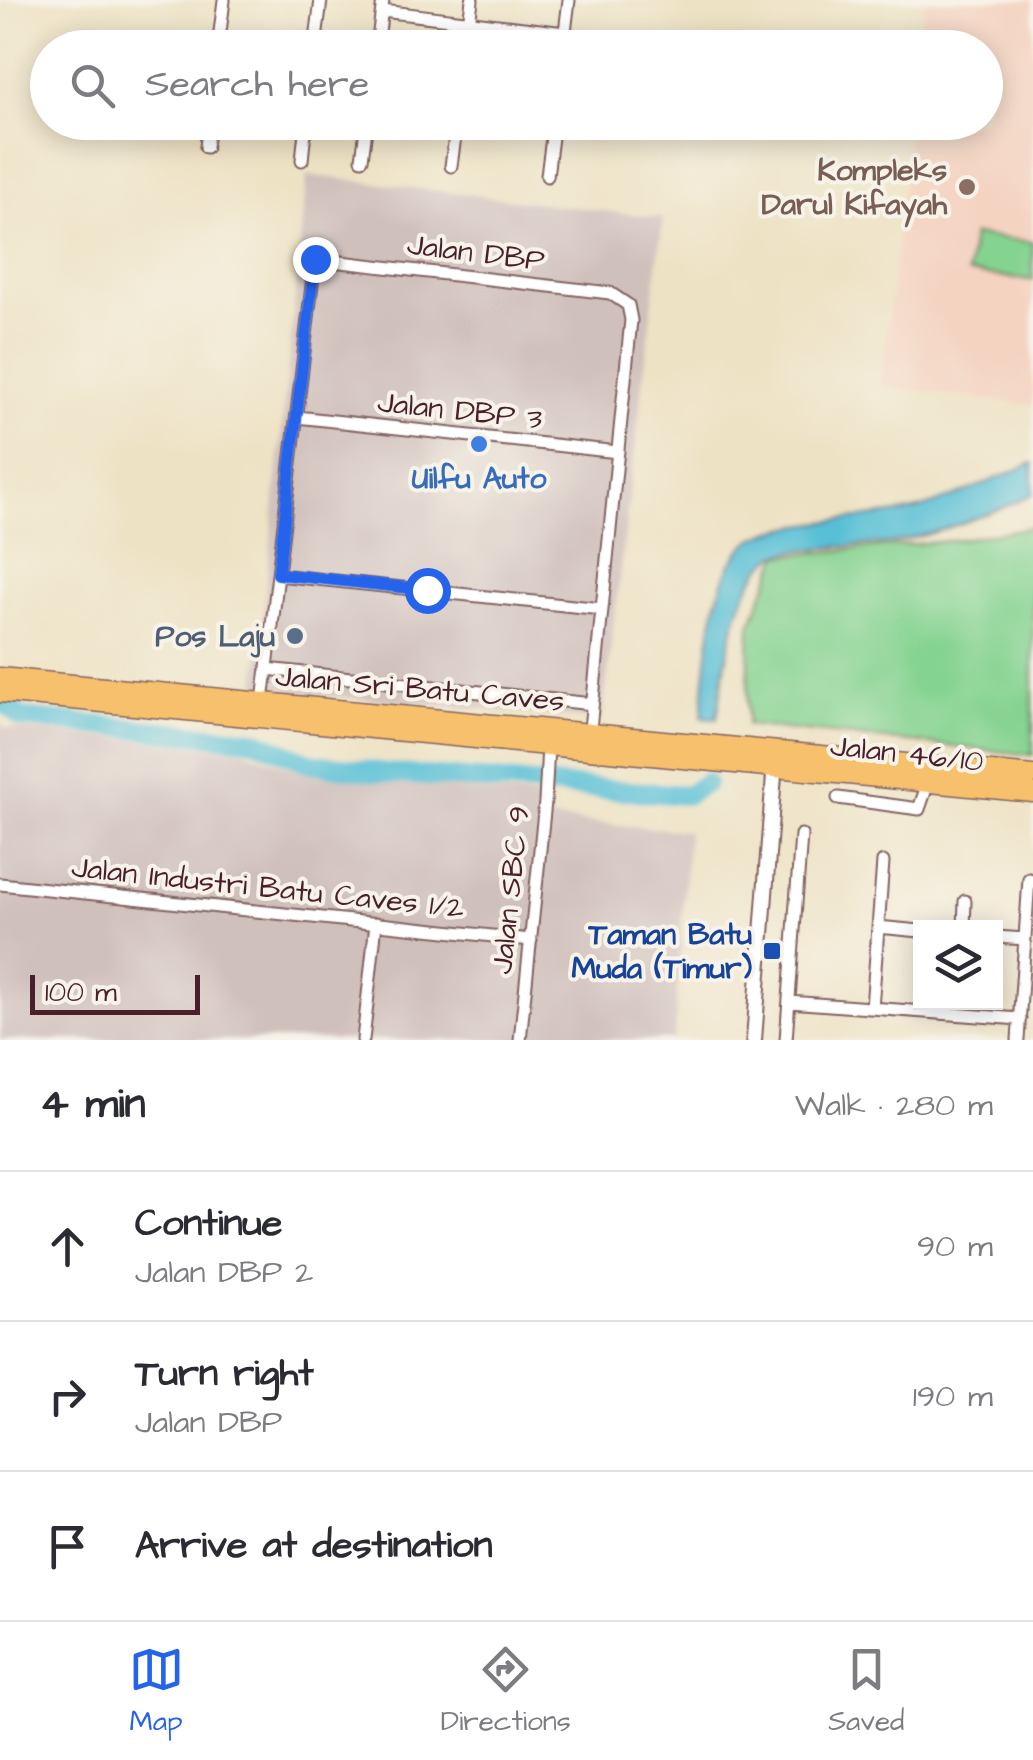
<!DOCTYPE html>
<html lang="en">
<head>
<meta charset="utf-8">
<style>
	:root { --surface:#fff; --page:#f2f2f3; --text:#2b2b33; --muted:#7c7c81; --line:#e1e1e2; --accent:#2563eb }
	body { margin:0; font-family:"Architects Daughter",sans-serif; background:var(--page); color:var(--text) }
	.controls { position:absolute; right:30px; bottom:30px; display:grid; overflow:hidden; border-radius:0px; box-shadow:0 5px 25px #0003 }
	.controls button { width:90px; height:90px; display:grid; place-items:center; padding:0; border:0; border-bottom:2px solid var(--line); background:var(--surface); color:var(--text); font:50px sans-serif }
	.scale { position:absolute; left:30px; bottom:25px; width:170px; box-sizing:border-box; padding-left:10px; border:5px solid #4a1f2b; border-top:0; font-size:28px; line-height:35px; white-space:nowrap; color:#4a1f2b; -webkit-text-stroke:8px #f7f3e8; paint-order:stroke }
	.stop { position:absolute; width:30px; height:30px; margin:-22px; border:8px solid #2563eb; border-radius:50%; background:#fff }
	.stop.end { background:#2563eb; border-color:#fff; box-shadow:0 2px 10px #0008 }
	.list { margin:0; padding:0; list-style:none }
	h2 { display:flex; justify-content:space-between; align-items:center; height:130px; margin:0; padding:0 40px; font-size:42px }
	h2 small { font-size:32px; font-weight:400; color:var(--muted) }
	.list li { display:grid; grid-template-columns:65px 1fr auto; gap:30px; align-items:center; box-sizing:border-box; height:150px; padding:0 40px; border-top:2px solid var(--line) }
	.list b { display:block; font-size:38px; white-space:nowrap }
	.list p { margin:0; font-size:32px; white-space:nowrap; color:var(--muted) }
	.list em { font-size:32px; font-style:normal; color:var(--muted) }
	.icon { flex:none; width:55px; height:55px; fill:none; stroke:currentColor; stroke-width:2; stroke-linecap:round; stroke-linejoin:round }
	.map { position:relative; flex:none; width:1033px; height:1040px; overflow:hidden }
	.search { position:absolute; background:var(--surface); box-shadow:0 5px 25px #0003; left:30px; right:30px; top:30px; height:110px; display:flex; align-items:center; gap:25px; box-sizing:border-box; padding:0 35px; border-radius:55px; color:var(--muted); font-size:38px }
	.sheet { height:580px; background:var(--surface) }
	nav { display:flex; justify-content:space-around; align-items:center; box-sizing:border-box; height:140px; border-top:2px solid var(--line); background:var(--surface); font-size:28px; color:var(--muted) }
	nav a { display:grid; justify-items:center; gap:5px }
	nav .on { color:var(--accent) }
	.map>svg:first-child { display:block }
	.built { fill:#f4d3c1 }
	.industrial { fill:#d0c0bc }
	.green { fill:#85d391; stroke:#68795e; stroke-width:2.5 }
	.water { fill:#58c0d6; stroke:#517080; stroke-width:2.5 }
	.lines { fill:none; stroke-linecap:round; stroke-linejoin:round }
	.canal { stroke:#58c0d6; stroke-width:12 }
	.river { stroke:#58c0d6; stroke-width:20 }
	.minor-casing { stroke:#836361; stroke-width:15 }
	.tertiary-casing { stroke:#836361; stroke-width:18 }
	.primary-casing { stroke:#836361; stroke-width:21 }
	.minor { stroke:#fff; stroke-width:11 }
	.tertiary { stroke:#fff; stroke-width:14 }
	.primary { stroke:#f7c06c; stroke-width:18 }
	.route { stroke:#2563eb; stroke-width:12 }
	.education-dot { fill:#8d6e63; stroke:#f7f3e8; stroke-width:4 }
	.shop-dot { fill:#3f7fe0; stroke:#f7f3e8; stroke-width:4 }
	.service-dot { fill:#5c6f8a; stroke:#f7f3e8; stroke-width:4 }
	.transit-dot { fill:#1a4fb4; stroke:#f7f3e8; stroke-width:4 }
	.labels { text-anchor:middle; stroke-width:8; stroke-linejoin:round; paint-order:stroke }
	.education-label { font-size:30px; font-weight:bold; fill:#785e54; stroke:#f7f3e8; text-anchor:end }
	.street-label { font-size:30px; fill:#4a1f2b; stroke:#f7f3e8 }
	.shop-label { font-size:30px; font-weight:bold; fill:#366cbe; stroke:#f7f3e8 }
	.service-label { font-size:30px; font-weight:bold; fill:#4e5e75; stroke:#f7f3e8; text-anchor:end }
	.transit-label { font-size:30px; font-weight:bold; fill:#164399; stroke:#f7f3e8; text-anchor:end }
</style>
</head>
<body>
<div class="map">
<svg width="1033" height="1040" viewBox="0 0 1033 1040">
	<rect width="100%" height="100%" fill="#f7f3e8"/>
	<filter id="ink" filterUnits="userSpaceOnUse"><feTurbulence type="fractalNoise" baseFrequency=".01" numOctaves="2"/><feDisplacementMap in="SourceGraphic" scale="20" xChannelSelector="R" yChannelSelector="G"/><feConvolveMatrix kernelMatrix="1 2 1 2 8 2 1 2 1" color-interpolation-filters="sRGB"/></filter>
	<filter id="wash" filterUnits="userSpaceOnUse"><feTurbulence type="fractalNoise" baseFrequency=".0048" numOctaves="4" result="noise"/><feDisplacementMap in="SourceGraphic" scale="40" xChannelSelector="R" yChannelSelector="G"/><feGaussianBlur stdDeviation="2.25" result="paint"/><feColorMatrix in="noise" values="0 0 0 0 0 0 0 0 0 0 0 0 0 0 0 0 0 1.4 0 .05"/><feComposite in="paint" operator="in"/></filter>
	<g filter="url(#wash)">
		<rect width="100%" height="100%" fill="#eee2c4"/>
		<!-- built -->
		<path class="built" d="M925,0H1033V405L881,386L910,123L986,122V48L919,47Z"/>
		<!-- industrial -->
		<path class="industrial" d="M307,175L663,218L602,720L256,689Z
			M0,722L6,728L242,750L309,774L551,798L550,819L688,831L674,1040H0Z"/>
		<!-- green -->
		<path class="green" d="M973,235L1033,242V280L968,273Z
			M1033,527V755L747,725L750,626L779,556L950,541Z"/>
		<!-- water -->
		<path class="water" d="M1033,463V494C999,511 933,535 896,542C873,546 789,547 775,556C733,582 724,673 717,718L702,717C706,672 709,574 748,543C779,518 877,521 919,509C958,497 996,478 1033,463Z"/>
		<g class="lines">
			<!-- canal -->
			<path class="canal" d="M0,703H5"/>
			<!-- river -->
			<path class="river" d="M5,703L21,718L255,740L309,763L385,773L686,795L706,783"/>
		</g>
	</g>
	<g filter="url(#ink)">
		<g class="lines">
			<!-- minor casing -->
			<g class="minor-casing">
				<path id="minor" d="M382,11L565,33
					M218,48L224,0
					M315,48L321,0
					M377,48L383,0
					M466,48L472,0
					M563,48L569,0
					M206,147L209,122
					M362,159L367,122
					M302,160L306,122
					M451,166L457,122
					M547,176L554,122
					M297,417L618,452
					M278,575L602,609
					M267,669L592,704
					M263,702L315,259L610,293L628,305L631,320L589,739
					M838,798L919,809L928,783
					M0,884L531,940
					M878,927L920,931
					M964,928L965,901
					M996,937L1025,939
					M789,1002L1020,1019
					M872,1008L883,862
					M363,1040L376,923
					M520,1040L545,802L548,746
					M786,1040L801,835
					M1018,1040L1029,879"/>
			</g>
			<!-- tertiary casing -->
			<g class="tertiary-casing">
				<path id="tertiary" d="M754,1040L775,762"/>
			</g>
			<!-- primary casing -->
			<g class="primary-casing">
				<path id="primary" d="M0,677L1033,775
					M0,693L1033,793"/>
			</g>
			<!-- minor -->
			<use href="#minor" class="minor"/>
			<!-- tertiary -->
			<use href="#tertiary" class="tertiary"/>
			<!-- primary -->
			<use href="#primary" class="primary"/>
		</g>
	</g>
	<g class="lines" filter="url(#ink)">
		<!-- route -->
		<path class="route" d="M315,259L278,574L427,590"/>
	</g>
	<!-- markers -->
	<circle class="education-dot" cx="967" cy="187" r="10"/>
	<circle class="shop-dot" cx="479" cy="444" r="10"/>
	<circle class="service-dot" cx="295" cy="636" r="10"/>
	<rect class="transit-dot" x="762" y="941" width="20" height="20" rx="5"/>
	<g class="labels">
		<!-- education labels -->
		<g class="education-label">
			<text x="947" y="180">Kompleks<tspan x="947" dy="34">Darul Kifayah</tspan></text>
		</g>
		<!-- street labels -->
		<g class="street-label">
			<text transform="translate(476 252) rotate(7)" y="10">Jalan DBP</text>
			<text transform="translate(460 410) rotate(6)" y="10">Jalan DBP 3</text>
			<text transform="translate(420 688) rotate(5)" y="10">Jalan Sri Batu Caves</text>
			<text transform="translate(907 753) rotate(6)" y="10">Jalan 46/10</text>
			<text transform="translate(268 887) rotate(6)" y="10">Jalan Industri Batu Caves 1/2</text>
			<text transform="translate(510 890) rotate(-84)" y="10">Jalan SBC 9</text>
		</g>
		<!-- shop labels -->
		<g class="shop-label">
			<text x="479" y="488">Uilfu Auto</text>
		</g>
		<!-- service labels -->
		<g class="service-label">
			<text x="275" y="646">Pos Laju</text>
		</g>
		<!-- transit labels -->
		<g class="transit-label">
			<text x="752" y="944">Taman Batu<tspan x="752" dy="34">Muda (Timur)</tspan></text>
		</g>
	</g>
</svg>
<div class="controls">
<button><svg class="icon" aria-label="layers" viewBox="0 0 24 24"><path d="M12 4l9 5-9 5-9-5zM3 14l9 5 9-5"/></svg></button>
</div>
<div class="scale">100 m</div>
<div class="stop" style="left:427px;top:590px"></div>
<div class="stop end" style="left:315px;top:259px"></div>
<div class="search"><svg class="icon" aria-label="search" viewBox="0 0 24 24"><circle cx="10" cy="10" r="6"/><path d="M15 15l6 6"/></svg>Search here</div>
</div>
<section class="sheet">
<h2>4 min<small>Walk · 280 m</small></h2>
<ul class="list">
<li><svg class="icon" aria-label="ahead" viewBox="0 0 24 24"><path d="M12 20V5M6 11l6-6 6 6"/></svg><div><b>Continue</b><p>Jalan DBP 2</p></div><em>90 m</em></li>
<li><svg class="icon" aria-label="right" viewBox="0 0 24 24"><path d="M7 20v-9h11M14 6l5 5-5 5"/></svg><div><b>Turn right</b><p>Jalan DBP</p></div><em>190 m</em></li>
<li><svg class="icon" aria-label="arrive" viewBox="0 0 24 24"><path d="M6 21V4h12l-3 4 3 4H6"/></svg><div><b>Arrive at destination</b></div></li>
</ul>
</section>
<nav>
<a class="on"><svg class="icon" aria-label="map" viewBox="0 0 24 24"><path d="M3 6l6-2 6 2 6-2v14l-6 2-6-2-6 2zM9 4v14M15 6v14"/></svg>Map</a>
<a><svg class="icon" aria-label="directions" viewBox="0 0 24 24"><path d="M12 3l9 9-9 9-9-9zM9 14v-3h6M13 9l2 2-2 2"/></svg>Directions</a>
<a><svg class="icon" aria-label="saved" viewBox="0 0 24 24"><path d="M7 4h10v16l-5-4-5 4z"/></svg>Saved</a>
</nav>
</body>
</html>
